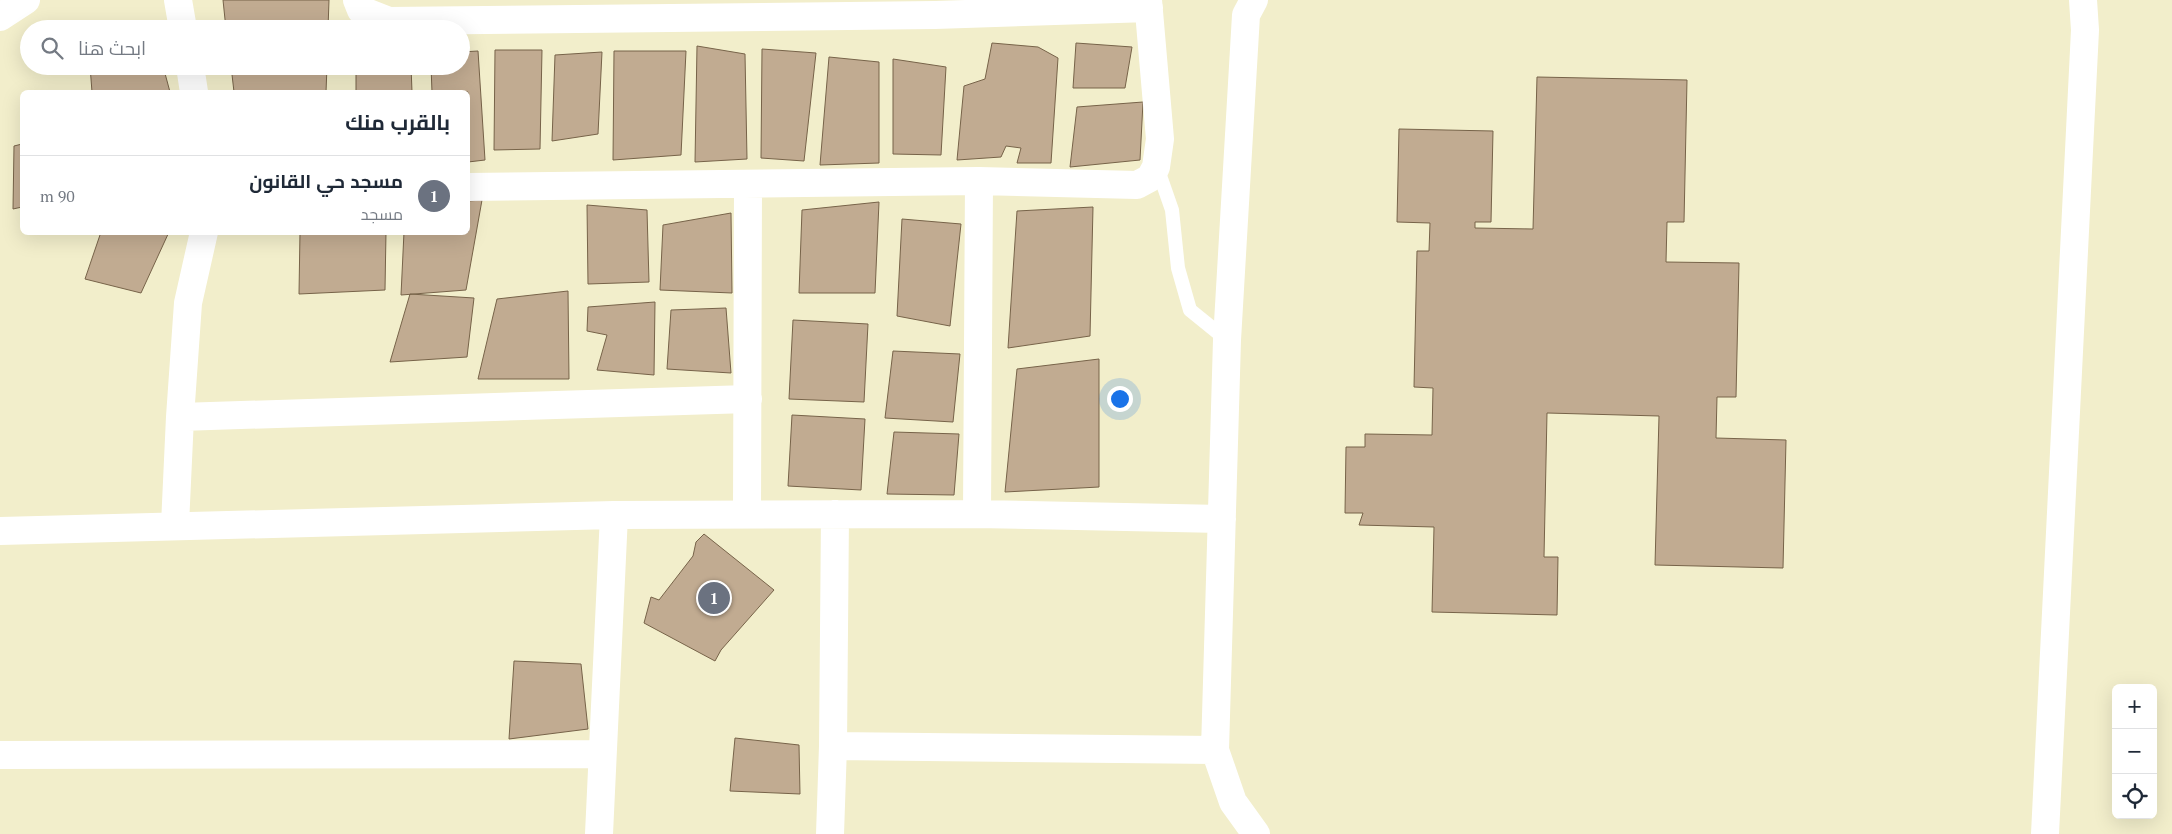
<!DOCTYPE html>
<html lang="ar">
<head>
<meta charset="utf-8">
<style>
	:root { --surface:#fff; --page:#f2f2f3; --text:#1f2937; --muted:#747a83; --line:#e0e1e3; --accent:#7c3aed }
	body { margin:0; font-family:"PT Serif",Cairo,serif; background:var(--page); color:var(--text); direction:rtl }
	.controls { position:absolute; right:15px; bottom:15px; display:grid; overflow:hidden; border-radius:8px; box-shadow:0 5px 20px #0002 }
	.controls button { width:45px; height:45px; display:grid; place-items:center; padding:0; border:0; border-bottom:1px solid var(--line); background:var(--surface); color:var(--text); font:25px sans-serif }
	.you { position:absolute; left:1119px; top:398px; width:18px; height:18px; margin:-12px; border:4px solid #fff; border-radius:50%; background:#1a73e8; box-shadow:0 0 0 8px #1a73e833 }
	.badge { display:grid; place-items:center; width:32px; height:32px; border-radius:50%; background:var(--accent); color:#fff; font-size:16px; font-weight:700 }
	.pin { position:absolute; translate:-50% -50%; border:2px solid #fff; box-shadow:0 1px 5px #0006 }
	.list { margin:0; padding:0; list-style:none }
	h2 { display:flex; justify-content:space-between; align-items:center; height:65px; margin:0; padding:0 20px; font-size:21px }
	h2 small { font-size:16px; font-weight:400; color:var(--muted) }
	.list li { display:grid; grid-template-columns:32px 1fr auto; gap:15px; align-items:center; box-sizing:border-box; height:80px; padding:0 20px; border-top:1px solid var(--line) }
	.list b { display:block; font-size:19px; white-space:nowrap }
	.list p { margin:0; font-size:16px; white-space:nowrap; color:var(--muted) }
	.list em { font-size:16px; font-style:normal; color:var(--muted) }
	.icon { flex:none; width:28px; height:28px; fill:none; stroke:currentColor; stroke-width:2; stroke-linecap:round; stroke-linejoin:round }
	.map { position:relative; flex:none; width:2172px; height:834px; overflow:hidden; direction:ltr }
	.search { position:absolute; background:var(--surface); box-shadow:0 5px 20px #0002; left:20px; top:20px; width:450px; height:55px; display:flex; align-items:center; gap:12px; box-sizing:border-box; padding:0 18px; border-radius:28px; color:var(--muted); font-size:19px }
	.panel { position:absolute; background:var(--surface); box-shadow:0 5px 20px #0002; left:20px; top:90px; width:450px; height:145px; border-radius:8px; direction:rtl }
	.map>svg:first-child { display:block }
	.building { fill:#c1ab91; stroke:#776349 }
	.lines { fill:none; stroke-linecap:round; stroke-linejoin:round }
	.service { stroke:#fff; stroke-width:14 }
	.minor { stroke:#fff; stroke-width:28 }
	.tertiary { stroke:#fff; stroke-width:28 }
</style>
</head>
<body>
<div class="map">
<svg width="2172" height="834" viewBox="0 0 2172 834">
	<rect width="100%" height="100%" fill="#f2eecb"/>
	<!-- building -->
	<path class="building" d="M223,0H329L328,29H226Z
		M992,43L1038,47L1058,58L1051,163H1017L1021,148L1006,146L1001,157L957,160L964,86L985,79Z
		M1076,43L1132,47L1125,88H1073Z
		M697,46L745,54L747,159L695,162Z
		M762,49L816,53L804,161L761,158Z
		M495,50H542L540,149L494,150Z
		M478,51L485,160L468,162V92H432L431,66H461V52Z
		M614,51H686L681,155L613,160Z
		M602,52L598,134L552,141L555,55Z
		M829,57L879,62V163L820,165Z
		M893,59L946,67L941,155L893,154Z
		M90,66H163L170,92H92Z
		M231,66H327L326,92H234Z
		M356,66H411L412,92H356Z
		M1537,77L1687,80L1684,222H1667L1666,262L1739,263L1736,397H1717L1716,438L1786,440L1783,568L1655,565L1659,416L1547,413L1544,557H1558L1557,615L1432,612L1434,527L1359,525L1363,513H1345L1346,447H1365V434L1432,435L1433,388L1414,387L1417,251H1429L1430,223L1397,222L1399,129L1493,131L1491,222H1475V228L1533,229Z
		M1143,102L1140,160L1070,167L1077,107Z
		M22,144V207L13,209L14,146Z
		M482,200L466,290L401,295L404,232H468V201Z
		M879,202L875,293H799L802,210Z
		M587,205L647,210L649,282L588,284Z
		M1093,207L1090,336L1008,348L1017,211Z
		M731,213L732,293L660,290L663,225Z
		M902,219L961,224L950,326L897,316Z
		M101,232H169L141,293L85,279Z
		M300,232H386L385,290L299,294Z
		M568,291L569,379H478L497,299Z
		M410,294L474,298L467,357L390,362Z
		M655,302L654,375L597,370L607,335L587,331L588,307Z
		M726,308L731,373L667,369L671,310Z
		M793,320L868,324L864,402L789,399Z
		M893,351L960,354L953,422L885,418Z
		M1099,359V487L1005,492L1017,369Z
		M792,415L865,419L861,490L788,486Z
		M894,432L959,434L954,495L887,494Z
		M704,534L774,590L721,650L715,661L644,623L651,597L659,600L693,556L696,542Z
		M514,661L581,664L588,729L509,739Z
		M735,738L799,745L800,794L730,791Z"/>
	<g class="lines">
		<!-- service -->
		<path class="service" d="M1157,167L1172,210L1178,268L1190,310L1227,340"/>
		<!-- minor -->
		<path class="minor" d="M178,0L183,29
			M357,0L361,10L389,21L935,15L1149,8
			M1254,0L1246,15L1227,340L1215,750L1233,802L1256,834
			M190,66L194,92
			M468,187L979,181L1137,185L1150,178L1156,167L1160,139L1148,0
			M180,417L748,399
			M747,514L748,184
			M977,514L979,181
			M175,525L180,417L188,303L204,232
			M0,531L614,515L977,514L1222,519
			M833,746L1215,750
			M0,755L602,754
			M599,834L614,515
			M830,834L833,746L835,514
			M2045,834L2085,30L2083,0"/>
		<!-- tertiary -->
		<path class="tertiary" d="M0,17L26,0"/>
	</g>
</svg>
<div class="controls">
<button>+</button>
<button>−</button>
<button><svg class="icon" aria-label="locate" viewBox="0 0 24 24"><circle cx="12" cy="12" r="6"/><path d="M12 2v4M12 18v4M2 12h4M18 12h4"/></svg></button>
</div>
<div class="you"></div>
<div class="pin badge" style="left:714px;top:598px;background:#6b7280">1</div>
<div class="search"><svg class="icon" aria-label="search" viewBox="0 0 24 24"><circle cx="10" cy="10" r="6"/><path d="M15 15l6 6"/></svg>ابحث هنا</div>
<section class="panel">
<h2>بالقرب منك<small></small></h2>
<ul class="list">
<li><span class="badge" style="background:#6b7280">1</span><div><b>مسجد حي القانون</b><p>مسجد</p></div><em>90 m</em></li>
</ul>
</section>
</div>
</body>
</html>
